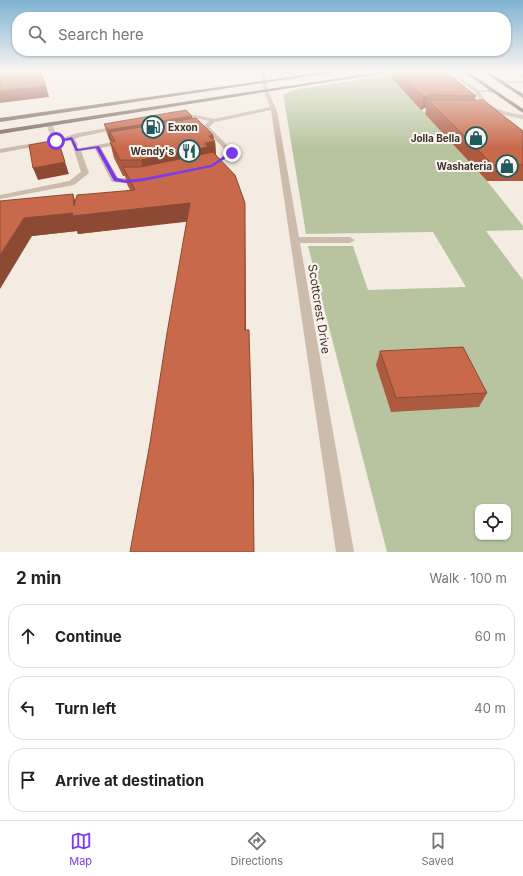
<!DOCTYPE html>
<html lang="en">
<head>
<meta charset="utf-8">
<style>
	:root { --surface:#fff; --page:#f6f6f6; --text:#222; --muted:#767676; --line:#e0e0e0; --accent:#7c3aed }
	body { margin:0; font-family:Inter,sans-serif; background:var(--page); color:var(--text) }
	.controls { position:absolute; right:12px; bottom:12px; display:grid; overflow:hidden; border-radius:8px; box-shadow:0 1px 3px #0004 }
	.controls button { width:36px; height:36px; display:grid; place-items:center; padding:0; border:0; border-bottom:1px solid var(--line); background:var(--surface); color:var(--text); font:20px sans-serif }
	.stop { position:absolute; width:12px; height:12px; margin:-9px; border:3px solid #7c3aed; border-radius:50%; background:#fff }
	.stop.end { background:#7c3aed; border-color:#fff; box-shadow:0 1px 4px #0008 }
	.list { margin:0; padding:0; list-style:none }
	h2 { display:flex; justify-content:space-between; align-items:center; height:52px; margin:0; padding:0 16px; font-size:17px }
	h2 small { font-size:13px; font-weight:400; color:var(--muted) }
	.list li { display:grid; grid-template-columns:26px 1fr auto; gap:12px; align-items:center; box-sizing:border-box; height:64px; margin:0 8px 8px; padding:0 8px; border:1px solid var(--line); border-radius:16px }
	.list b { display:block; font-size:15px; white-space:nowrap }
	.list em { font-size:13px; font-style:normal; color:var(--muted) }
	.icon { flex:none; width:22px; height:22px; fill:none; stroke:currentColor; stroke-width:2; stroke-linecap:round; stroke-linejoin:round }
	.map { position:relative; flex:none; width:523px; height:552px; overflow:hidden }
	.search { position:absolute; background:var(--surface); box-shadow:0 1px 3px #0004; left:12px; right:12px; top:12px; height:44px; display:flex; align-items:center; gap:10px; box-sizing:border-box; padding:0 14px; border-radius:16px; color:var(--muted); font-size:15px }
	.sheet { height:268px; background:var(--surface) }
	nav { display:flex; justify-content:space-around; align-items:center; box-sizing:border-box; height:56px; border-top:1px solid var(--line); background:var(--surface); font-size:11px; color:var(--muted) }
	nav a { display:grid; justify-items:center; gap:2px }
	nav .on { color:var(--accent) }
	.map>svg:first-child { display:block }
	.green { fill:#b8c4a0; fill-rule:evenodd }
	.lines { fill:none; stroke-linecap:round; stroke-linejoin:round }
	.minor { fill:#cdbbac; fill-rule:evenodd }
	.major { fill:#7d675c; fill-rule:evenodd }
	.wall { fill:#ac5a40 }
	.shaded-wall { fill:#8c4a34 }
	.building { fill:#c8694b; stroke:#8c4a34 }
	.route { fill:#7c3aed }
	.labels { text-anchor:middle; stroke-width:4; stroke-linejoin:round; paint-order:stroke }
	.far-poi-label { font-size:10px; font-weight:bold; fill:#3b302b; stroke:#fbf5ee; text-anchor:end }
	.street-label { font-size:12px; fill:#3b302b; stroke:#fbf5ee }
</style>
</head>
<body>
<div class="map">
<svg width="523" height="552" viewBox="0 0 523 552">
	<rect width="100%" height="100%" fill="#f4ebe1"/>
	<!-- green -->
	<path class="green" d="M390,75L487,181L523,226V230L486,231L523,280V552H387L308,246H353L368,290L466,287L433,232L306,234L284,99V94L294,90ZM478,507H508V537H478Z"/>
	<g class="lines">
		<!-- minor -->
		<path class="minor" d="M260,71H264L268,91L277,111L299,237H350L355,240L350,243H300L354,552H336L271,110L215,122L209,127L235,153L210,168L208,167V165L228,153L205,129L193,132L190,130L204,126L209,121L196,118L178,120L175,118L178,116L196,115L214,119L270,107L264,91Z
			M512,71H518L523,74V77Z
			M472,74L470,76L460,77L478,90H496L494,92H480C489,110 506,112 523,115V119L484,111V109H491L478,98L475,92L453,76Z
			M501,81H523V83H499Z
			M49,122L52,124L58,139L78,133L119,126L122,128L80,137L75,139L78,145L75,147L73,146L70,140L0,153V149L52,140L46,124Z
			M124,140L127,142L126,143L101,148L118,178H140L144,180L143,182L126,183L112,182L95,149L81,151L89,173L74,185L0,199V195L69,181L81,172L74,150L75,149Z"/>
		<!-- major -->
		<path class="major" d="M272,71H284L296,74L294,75Z
			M331,71H344L0,122V118Z
			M386,71H398L0,134V130Z
			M462,71H467L523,109V113Z
			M482,71H487L523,94V98Z"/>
	</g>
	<!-- wall -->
	<path class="wall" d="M392,71H444L476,96L475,100L523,131V181H487L425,114L426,108H425L421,110L391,77Z
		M192,116V118L213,135L214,140L215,141L216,155L245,220L246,330L254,489L150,443L187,221L78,234L77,231L32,236L0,201H75L130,190L127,184L125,176H123L114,158L110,142H112V141H110L107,134L104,124Z
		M380,351L487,393L479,407L391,412L376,365Z"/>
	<!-- shaded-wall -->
	<path class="shaded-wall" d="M46,86L49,97L0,103V91Z
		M428,95L425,108L421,110L424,97Z
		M192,116L193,126L110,132L112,141H110L108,130Z
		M213,135L214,141H215L216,157L144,176L141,160L205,143L209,136Z
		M65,162L69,174L38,180L33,168Z
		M73,194L79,211L190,203L193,221L78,234L77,231L32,236L0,289V255L24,218L74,206Z
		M245,203V220L246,349L245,330Z
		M253,471L254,489V552Z"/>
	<!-- building -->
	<path class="building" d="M0,71H40L46,86L0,91Z
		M398,71H444L476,96L428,95L424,97Z
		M428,100H483L523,131V165H493Z
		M186,110L192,116L108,130L104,124Z
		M196,118L213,135L209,136L215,141L205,143L208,147L141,160H120L110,142L115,141L110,132Z
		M58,140L65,162L33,168L29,145Z
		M213,152L235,175L245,203V330H249L253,471L254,552H130L150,443L167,333L190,203L72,216L73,213L24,218L0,255V201L73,194L74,206L77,195L135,190L123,167H141Z
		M463,347L487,393L396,398L380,351Z"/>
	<!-- sky -->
	<linearGradient id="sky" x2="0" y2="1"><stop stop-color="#7eb2d2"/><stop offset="0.48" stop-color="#faf6f2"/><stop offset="1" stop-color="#faf6f2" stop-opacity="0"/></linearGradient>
	<rect width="523" height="148" fill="url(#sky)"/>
	<!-- route -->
	<path class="route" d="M72,137L78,149L99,146L117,178L126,180L144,178L211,165L230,152L234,153L212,167L144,181L126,183L114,181L96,148L77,151L75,150L71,140L56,142L54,141Z"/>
	<!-- icons -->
	<defs>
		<g id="fuel-ring" transform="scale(1.15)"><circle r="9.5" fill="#fbf5ee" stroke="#1f5a5e" stroke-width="1.5"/><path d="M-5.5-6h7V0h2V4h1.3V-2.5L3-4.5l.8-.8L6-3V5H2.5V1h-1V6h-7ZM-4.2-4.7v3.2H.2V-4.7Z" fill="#1f5a5e"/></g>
		<g id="shop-ring" transform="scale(1.15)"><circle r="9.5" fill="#fbf5ee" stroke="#1f5a5e" stroke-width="1.5"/><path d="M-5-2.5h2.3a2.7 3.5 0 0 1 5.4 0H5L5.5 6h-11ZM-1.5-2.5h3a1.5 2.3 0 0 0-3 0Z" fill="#1f5a5e"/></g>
		<g id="restaurant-ring" transform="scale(1.15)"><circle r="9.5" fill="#fbf5ee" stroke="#1f5a5e" stroke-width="1.5"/><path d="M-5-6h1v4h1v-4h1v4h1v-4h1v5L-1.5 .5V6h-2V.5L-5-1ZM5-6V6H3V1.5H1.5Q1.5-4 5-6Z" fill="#1f5a5e"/></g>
	</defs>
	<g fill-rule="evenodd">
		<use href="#fuel-ring" x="153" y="127"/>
		<use href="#shop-ring" x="476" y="138"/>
		<use href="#restaurant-ring" x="189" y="151"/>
		<use href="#shop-ring" x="507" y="166"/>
	</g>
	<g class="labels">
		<!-- far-poi labels -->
		<g class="far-poi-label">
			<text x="168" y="131" text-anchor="start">Exxon</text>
			<text x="460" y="142">Jolla Bella</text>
			<text x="174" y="155">Wendy's</text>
			<text x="492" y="170">Washateria</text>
		</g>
		<!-- street labels -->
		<g class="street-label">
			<text transform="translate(319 309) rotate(81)" y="4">Scottcrest Drive</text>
		</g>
	</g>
</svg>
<div class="controls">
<button><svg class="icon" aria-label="locate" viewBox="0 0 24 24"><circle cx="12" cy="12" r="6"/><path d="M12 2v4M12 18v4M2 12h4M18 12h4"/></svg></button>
</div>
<div class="stop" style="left:56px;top:141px"></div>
<div class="stop end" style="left:232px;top:153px"></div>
<div class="search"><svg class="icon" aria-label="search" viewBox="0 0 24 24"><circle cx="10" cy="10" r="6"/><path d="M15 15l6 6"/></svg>Search here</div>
</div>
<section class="sheet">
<h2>2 min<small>Walk · 100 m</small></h2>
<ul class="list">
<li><svg class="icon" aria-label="ahead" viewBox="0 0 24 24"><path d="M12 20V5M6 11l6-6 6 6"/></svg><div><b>Continue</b></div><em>60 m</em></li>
<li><svg class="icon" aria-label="left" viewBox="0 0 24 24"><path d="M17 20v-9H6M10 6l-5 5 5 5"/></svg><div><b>Turn left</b></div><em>40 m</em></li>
<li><svg class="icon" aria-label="arrive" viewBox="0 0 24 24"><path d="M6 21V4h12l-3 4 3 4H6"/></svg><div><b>Arrive at destination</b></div></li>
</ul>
</section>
<nav>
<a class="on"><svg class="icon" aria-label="map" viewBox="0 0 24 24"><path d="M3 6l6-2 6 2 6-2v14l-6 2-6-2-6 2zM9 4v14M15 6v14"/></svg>Map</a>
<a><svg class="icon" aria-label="directions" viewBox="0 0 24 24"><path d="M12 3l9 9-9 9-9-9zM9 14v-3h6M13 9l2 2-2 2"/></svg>Directions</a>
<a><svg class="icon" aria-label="saved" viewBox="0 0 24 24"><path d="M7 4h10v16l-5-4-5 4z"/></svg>Saved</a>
</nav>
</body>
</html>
